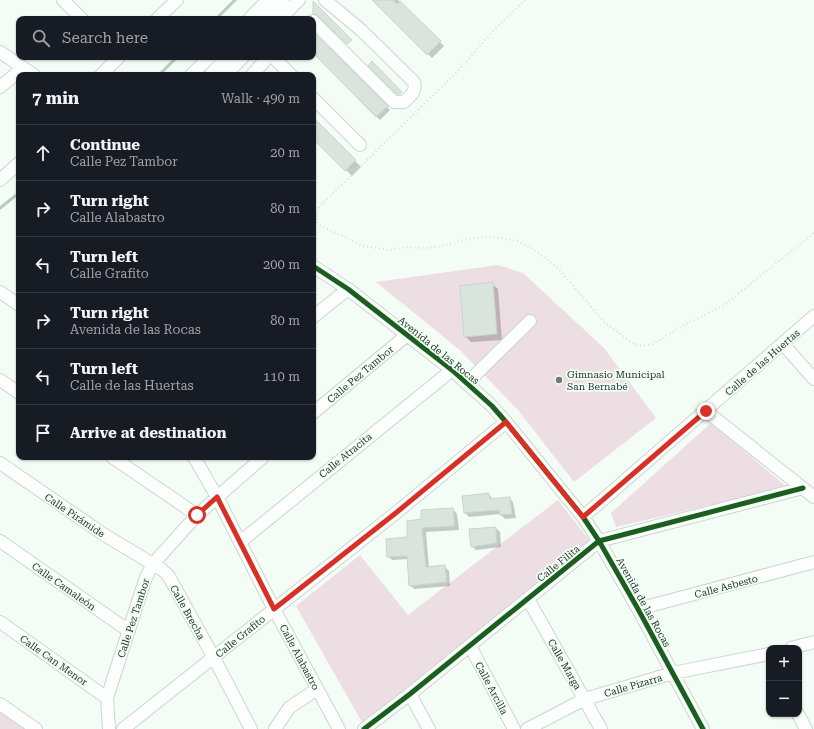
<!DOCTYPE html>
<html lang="en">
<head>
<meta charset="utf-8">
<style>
	:root { --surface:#171b24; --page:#20242c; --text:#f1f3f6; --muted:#9ea1a6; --line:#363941 }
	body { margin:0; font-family:"Roboto Serif",serif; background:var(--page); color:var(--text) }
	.controls { position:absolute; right:12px; bottom:12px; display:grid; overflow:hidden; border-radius:8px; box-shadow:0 1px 3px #0004 }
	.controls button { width:36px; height:36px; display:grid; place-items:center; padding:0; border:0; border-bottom:1px solid var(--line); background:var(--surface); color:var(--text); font:20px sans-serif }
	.stop { position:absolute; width:12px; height:12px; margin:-9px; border:3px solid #d93025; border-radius:50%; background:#fff }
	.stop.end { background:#d93025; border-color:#fff; box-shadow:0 1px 4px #0008 }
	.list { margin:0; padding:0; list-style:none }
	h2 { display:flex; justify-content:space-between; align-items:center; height:52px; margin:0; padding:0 16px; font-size:17px }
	h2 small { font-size:13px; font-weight:400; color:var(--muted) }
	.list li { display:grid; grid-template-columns:26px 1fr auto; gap:12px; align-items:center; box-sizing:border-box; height:56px; padding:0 16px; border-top:1px solid var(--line) }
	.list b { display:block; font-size:15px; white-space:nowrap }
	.list p { margin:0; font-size:13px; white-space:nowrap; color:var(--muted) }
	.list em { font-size:13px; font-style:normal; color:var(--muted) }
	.icon { flex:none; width:22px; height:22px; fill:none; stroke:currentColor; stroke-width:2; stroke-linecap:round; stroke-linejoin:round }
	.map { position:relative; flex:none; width:814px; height:729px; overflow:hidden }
	.search { position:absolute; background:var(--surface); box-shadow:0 1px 3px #0004; left:16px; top:16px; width:300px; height:44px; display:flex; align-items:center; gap:10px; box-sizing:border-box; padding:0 14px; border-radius:8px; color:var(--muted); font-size:15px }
	.panel { position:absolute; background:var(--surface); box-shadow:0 1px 3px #0004; left:16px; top:72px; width:300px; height:388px; border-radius:8px }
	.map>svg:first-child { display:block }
	.green { fill:#eddee4 }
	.shadow { fill:#0003 }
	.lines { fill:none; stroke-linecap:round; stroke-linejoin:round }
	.stream { stroke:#b4ceba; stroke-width:3 }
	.building { fill:#d9e4dc; stroke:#cad4cd }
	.minor-casing { stroke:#cbd6ce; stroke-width:14 }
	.path { stroke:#dadcda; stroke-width:2; stroke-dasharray:1 3; stroke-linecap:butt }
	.minor { stroke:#fdfffe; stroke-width:12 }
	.cycleway-casing { stroke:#f1fff5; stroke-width:8 }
	.cycleway { stroke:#1b5e20; stroke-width:5 }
	.route { stroke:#d93025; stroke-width:5 }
	.poi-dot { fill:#707b73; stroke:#f1fff5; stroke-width:1.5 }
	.labels { text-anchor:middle; stroke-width:3.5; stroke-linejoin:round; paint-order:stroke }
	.street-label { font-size:10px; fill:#29362d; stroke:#f1fff5 }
	.poi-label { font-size:10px; fill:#29362d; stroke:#f1fff5; text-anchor:start }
</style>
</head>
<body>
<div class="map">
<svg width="814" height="729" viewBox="0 0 814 729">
	<rect width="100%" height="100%" fill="#f4fcf6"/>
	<!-- green -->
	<path class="green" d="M498,265L523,273L604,348L656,418L574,482L518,410L461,351L376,282Z
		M711,423L787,487L616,527L611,513Z
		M558,500L590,541L363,724L296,606L360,555L408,615Z
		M0,710L27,729H0Z"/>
	<!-- shadow -->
	<path class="shadow" d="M375,0H398L444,46L432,58L374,1Z
		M313,32L390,110L380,120L313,52Z
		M313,119L361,167L352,176L313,137Z
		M492,284L498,289L502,340L471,342L465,336Z
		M489,494L493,500L509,498L513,502L516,518L505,519L500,514L469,517L465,513Z
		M453,509L457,514L459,530L426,532L429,568L444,566L449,571L450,586L414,589L410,585L408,559L392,560L388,556L408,538L422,520Z
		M496,528L500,532L501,547L476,550L472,546Z"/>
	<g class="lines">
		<!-- stream -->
		<path class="stream" d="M216,19L235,0
			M159,75L177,57
			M0,208L19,193"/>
	</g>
	<!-- building -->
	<path class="building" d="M372,0H393L397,4L400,1L441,41L427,55Z
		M313,1L352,40L347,44L318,16L313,14Z
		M313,32L388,106L376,117L313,53Z
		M372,61L402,92L400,94H397L368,66Z
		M313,117L356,160L345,171L313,139Z
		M493,282L497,334L464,337L460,286Z
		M489,493L490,499L510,497L512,514L500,515L499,510L464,513L462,496Z
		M453,508L455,526L422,528L426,567L445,565L447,582L409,586L407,556L387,557L386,539L407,537V521L421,519V510Z
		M496,527L497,543L471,547L469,529Z"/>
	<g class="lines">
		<!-- minor casing -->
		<g class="minor-casing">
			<path id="minor" d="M63,0L82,19
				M157,19L177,0
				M249,19L268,0
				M265,19L283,0
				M280,19L299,0
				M313,21L394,102H404C410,96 417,92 414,82L361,30L325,0
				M0,52L34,75
				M273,57L291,75
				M101,75L119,57
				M191,75L210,57
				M210,75L227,57
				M225,75L243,57
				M252,75L268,57
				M0,87L23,68
				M313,98L360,145
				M0,180L19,163
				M313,266L348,289L452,370L492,406L506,422L583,517L599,541L638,609L703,729
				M0,292L19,305
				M313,317L348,289
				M783,344L814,379
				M0,380L19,393
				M469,385L476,374L530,321
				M706,411L814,497
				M313,413L407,335
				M112,457L197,515
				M194,457L217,497L274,609L339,729
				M0,463L103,534L161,569L168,575L214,658L251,729
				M583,517L814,316
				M0,541L129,631
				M240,542L452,370
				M528,599L601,729
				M638,609L814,562
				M0,622L107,698
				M470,646L514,729
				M791,648L814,642
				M410,694L429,729
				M0,704L36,729
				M798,714L806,729
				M109,729L107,698L145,580L152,565L197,515L263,457
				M123,729L397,512L506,422
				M275,729L289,708L317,689
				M364,729L410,694L599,541L803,488
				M527,729L585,699L673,673L769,654"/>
		</g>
		<!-- path -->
		<path class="path" d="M525,0L493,31L458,71L320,206C316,214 314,217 319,225L363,246L390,250L407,247L426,248L443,246L471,238L494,237L518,241L533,249L558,268L604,322L634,344L642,346L652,344L690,322L723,306L814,233"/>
		<!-- minor -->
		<use href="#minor" class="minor"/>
		<!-- cycleway casing -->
		<g class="cycleway-casing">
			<path id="cycleway" d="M313,266L348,289L452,370L492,406L506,422L583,517L599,541L638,609L703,729
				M364,729L410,694L599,541L803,488"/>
		</g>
		<!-- cycleway -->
		<use href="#cycleway" class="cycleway"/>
	</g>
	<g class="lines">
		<!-- route -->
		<path class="route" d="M197,515L217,497L274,609L397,512L506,422L583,517L706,411"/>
	</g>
	<!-- markers -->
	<circle class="poi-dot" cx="559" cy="380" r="4"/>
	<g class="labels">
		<!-- street labels -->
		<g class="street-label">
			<text transform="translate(439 350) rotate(39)" y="4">Avenida de las Rocas</text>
			<text transform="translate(762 362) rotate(-41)" y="4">Calle de las Huertas</text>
			<text transform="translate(360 374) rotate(-40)" y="4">Calle Pez Tambor</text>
			<text transform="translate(345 455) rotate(-39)" y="4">Calle Atracita</text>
			<text transform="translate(75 515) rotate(34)" y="4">Calle Pirámide</text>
			<text transform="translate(558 563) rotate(-39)" y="4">Calle Filita</text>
			<text transform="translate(64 586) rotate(35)" y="4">Calle Camaleón</text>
			<text transform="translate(726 586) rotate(-15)" y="4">Calle Asbesto</text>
			<text transform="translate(644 602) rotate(61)" y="4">Avenida de las Rocas</text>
			<text transform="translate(188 612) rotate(61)" y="4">Calle Brecha</text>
			<text transform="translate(133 618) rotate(-72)" y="4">Calle Pez Tambor</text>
			<text transform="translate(240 636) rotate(-39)" y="4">Calle Grafito</text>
			<text transform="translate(300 657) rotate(62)" y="4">Calle Alabastro</text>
			<text transform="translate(54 660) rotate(35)" y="4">Calle Can Menor</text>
			<text transform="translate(565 664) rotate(60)" y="4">Calle Marga</text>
			<text transform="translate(633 685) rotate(-16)" y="4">Calle Pizarra</text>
			<text transform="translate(492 688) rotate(62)" y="4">Calle Arcilla</text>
		</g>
		<!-- poi labels -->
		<g class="poi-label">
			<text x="567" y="378">Gimnasio Municipal<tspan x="567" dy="12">San Bernabé</tspan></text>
		</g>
	</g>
</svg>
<div class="controls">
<button>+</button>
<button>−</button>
</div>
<div class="stop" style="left:197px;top:515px"></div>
<div class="stop end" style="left:706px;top:411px"></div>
<div class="search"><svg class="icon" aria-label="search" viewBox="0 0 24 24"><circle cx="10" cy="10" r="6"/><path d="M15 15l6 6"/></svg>Search here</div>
<section class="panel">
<h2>7 min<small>Walk · 490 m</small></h2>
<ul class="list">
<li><svg class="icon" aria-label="ahead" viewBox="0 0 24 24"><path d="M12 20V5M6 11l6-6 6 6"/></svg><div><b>Continue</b><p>Calle Pez Tambor</p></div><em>20 m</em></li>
<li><svg class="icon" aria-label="right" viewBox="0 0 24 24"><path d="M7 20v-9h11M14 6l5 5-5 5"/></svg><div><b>Turn right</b><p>Calle Alabastro</p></div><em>80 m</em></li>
<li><svg class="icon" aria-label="left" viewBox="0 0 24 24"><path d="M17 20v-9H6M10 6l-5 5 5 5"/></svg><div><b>Turn left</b><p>Calle Grafito</p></div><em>200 m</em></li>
<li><svg class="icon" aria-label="right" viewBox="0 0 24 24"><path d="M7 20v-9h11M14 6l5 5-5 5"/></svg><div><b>Turn right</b><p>Avenida de las Rocas</p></div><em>80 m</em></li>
<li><svg class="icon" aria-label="left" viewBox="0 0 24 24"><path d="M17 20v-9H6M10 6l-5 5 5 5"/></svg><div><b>Turn left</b><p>Calle de las Huertas</p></div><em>110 m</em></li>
<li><svg class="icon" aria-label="arrive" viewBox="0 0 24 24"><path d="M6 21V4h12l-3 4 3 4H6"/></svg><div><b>Arrive at destination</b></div></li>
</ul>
</section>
</div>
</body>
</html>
